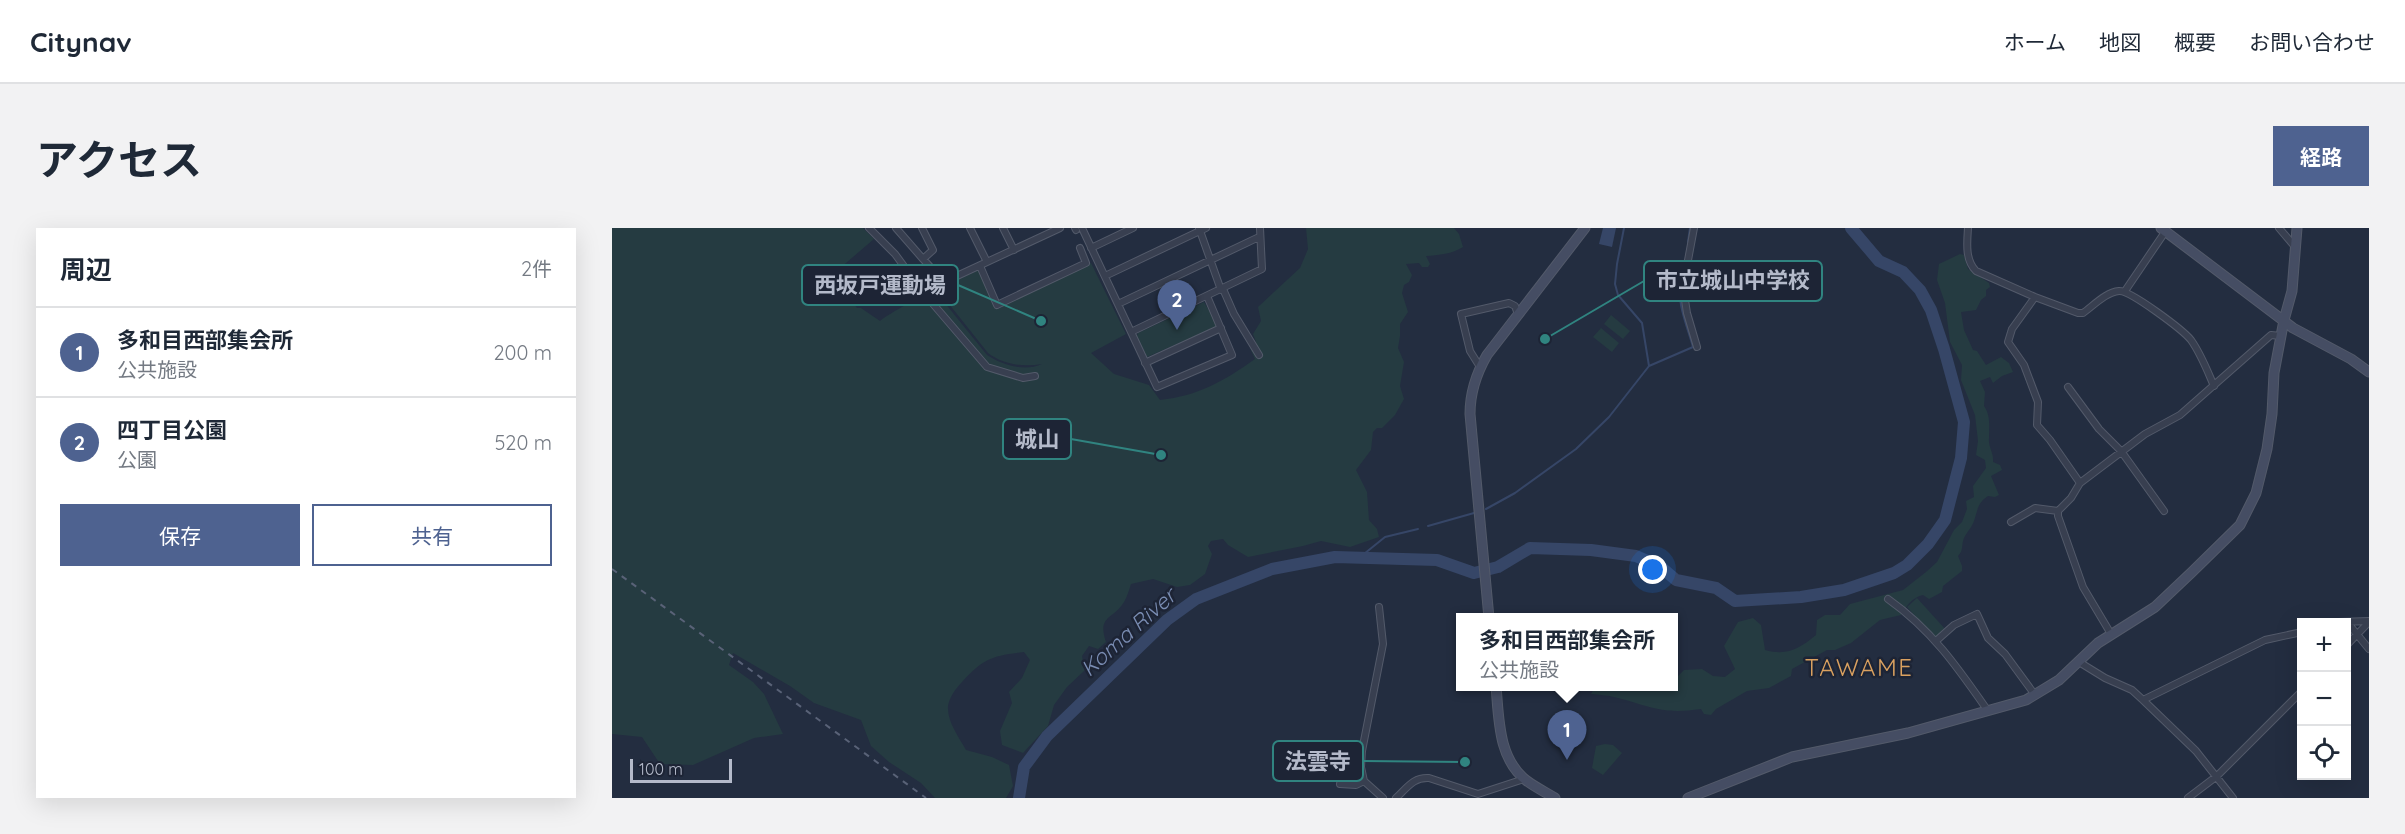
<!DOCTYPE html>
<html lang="ja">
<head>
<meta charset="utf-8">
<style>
	:root { --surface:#fff; --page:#f2f2f3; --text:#1f2937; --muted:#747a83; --line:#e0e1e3; --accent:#4e6290 }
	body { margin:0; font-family:Quicksand,"Noto Sans JP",sans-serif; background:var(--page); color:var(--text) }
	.controls { position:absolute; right:18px; bottom:18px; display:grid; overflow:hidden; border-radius:0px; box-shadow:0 6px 24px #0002 }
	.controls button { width:54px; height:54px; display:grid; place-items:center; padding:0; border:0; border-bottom:2px solid var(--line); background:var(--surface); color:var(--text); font:30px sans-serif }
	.scale { position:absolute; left:18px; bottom:15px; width:102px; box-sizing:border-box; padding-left:6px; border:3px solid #b4baca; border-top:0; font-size:16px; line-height:21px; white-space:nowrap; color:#b4baca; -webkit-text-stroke:4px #1d2435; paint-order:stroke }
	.you { position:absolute; left:1041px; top:342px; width:21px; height:21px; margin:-15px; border:4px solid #fff; border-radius:50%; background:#1a73e8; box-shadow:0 0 0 9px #1a73e833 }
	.badge { display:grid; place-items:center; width:39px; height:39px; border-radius:50%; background:var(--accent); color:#fff; font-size:20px; font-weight:700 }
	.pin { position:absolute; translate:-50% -50px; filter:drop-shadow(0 2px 3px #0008) }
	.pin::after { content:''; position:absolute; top:32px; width:21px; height:18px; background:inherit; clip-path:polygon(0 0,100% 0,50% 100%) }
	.popup { position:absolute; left:844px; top:385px; width:222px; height:78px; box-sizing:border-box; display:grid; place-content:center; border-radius:0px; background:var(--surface); filter:drop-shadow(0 2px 4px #0005); font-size:20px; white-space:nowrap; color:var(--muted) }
	.popup b { font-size:22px; color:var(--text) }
	.popup::after { content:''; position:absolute; left:50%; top:100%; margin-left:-12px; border:12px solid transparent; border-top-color:var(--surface) }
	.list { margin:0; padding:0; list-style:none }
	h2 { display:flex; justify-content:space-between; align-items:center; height:78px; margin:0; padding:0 24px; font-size:26px }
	h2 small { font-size:20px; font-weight:400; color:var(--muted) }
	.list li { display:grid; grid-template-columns:39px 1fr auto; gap:18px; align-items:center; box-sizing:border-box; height:90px; padding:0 24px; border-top:2px solid var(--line) }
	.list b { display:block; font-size:22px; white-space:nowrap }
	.list p { margin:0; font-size:20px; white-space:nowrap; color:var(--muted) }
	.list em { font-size:20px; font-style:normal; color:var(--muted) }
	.actions { display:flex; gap:12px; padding:18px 24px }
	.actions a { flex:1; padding:14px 0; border:2px solid var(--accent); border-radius:0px; text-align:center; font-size:21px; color:var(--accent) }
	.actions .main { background:var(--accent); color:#fff }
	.icon { flex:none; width:33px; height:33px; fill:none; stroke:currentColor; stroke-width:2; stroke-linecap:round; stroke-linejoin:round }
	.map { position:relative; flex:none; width:1757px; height:570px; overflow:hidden; border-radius:0px }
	header { display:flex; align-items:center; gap:36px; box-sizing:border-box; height:84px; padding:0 30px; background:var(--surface); border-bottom:2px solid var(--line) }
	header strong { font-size:28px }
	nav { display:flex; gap:33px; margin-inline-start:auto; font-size:21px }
	.intro { display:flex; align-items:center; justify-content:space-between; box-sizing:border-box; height:144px; padding:0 36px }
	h1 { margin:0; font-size:42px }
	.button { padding:15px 27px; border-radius:0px; background:var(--accent); color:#fff; font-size:21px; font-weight:700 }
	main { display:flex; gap:36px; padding:0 36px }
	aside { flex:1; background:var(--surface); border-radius:0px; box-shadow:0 6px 24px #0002 }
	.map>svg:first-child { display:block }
	.green { fill:#253b41 }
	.water { fill:#364667 }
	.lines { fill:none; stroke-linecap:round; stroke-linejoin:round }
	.stream { stroke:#364667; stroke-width:2 }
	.river { stroke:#364667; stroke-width:12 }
	.street-casing { stroke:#535a6a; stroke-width:8 }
	.secondary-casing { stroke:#535a6a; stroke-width:11 }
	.street { stroke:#383f50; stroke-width:6 }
	.secondary { stroke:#454d63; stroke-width:9 }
	.rail { stroke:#596277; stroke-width:2; stroke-dasharray:6 6; stroke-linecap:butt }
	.labels { text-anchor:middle; stroke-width:5; stroke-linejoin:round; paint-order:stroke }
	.water-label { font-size:22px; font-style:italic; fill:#7a8db3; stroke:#1d2435 }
	.quarter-label { font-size:24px; letter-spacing:1.5px; fill:#daa160; stroke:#1d2435 }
	.leader { fill:none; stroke:#308480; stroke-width:2 }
	.callout-dot { fill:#308480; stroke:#1d2435; stroke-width:2 }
	.callout { fill:#1d2435; stroke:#308480; stroke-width:2 }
	.callout-label { font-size:22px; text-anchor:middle; font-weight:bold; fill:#b4baca }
</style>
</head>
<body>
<header>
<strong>Citynav</strong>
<nav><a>ホーム</a><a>地図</a><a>概要</a><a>お問い合わせ</a></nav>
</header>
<div class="intro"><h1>アクセス</h1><a class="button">経路</a></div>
<main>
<aside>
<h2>周辺<small>2件</small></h2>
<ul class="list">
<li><span class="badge">1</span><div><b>多和目西部集会所</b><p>公共施設</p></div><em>200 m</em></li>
<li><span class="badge">2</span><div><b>四丁目公園</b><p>公園</p></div><em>520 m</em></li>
</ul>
<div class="actions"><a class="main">保存</a><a>共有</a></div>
</aside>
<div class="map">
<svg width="1757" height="570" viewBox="0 0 1757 570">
	<rect width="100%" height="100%" fill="#232d40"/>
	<!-- green -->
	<path class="green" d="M0,0H251L262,11L227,41L236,47L242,56L235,67L245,80H249L268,93C276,86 314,65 324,64L375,127C390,137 413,144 430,136C411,139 392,137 376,125L325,61L367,42L384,80L479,35L514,106L479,125L502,146L537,157L548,172C586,168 612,153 643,131L638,120L644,114L641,106L649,93L646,79L688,40L696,21L694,0H842L847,6L851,19C840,26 827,27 814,28L818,36L816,39H810L807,35L794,36L800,47L797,54L792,57L790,65L796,84L788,96V108L786,120L792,134L788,158L792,171L783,187L770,200H765L761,204L759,222L744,242L755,264L757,292L765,301L767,309L738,319L709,313L691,318L636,329L616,317L611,311L599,313L596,318L600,326L593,346L578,357L565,359L541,351L519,356C517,362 515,369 512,374C501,392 485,387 494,414L486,421L477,418L470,428L473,442L455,459L442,477L436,498L411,525L390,517L388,503L400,475L397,464L410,450L418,432L412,424C380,428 372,430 350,454C344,460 337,470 336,478C335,494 347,509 354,522L380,529L397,537L401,558L394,570H323L309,555L277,534L259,518L249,492L202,475L178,458L121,425L117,437L141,454L152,466L171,506L142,510L81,537L48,536L30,509L0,506Z
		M1348,26L1352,27L1356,41L1377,55L1378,59L1374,62V68L1369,72L1364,82L1349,84L1352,102L1361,122L1365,123L1374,137L1389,129L1397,135L1401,144L1390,148L1381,155L1378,149L1368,153L1373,164L1372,178C1379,188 1377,199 1377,210C1376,219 1382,225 1381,234L1388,237L1390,242L1379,248L1387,267L1383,269L1376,268C1365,275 1366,282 1362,293C1360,299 1355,304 1352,310C1349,317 1352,322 1346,328L1350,338V343L1331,358L1330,364L1317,371L1311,367C1299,370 1295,378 1289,387L1268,392L1239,415L1223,422H1215L1180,441L1179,448L1157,460L1135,463L1104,481L1099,487L1092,486L1089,481C1049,487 1038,478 1002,469C995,467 987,467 979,466L983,459L1062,458V452L1072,442L1090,441L1101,448L1113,449L1123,441L1112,418L1126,394L1141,390L1149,397L1153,422C1175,428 1187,421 1204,407L1205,392L1213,387H1228L1238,376L1291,362L1314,344L1325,334L1342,302L1350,294L1355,281L1354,273L1362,269L1361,258L1374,240L1373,232L1364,227L1366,213L1363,187L1349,152L1350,137L1338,114L1333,75L1325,52L1327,36Z
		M592,74L605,96L604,99L535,129L525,108L526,105Z
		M999,87L1018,103L1011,111L992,96Z
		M989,100L1007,115L1000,124L981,109Z
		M1305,370L1334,402L1324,411L1295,379Z
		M993,516L1001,517L1010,525L991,547L980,540L984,518Z"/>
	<!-- water -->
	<path class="water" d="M991,0H1004L1000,19L987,16Z"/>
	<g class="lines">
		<!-- stream -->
		<path class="stream" d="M1012,0L1005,36L1003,56L1006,67L1030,95L1037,138
			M1076,14L1078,0
			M874,281L903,265L964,221L997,189L1037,138L1081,119C1075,97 1064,74 1069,52
			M816,298L862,285
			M747,330L773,309L806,301"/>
		<!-- river -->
		<path class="river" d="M407,570L412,539L435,508L555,392L584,371L660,341L723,329L825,332L862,345L886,339L918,320L979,322L1024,328L1049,339L1064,352L1104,360L1123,373L1189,369L1232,362L1282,345L1295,337L1316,316L1333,292L1349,230L1352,194L1332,121L1319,82L1308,62L1291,44L1267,33L1239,0"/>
		<!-- street casing -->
		<g class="street-casing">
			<path id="street" d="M257,0L283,26L310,63L375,139L411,150L423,148
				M284,0L311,31
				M310,0L321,22L311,31L332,54L448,0
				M358,0L375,34
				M391,0L402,22
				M463,0L464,2
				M470,0L545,159L620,127L595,68
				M587,0L609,62
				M1082,0L1071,59L1075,85L1085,119
				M1356,0C1355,15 1353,32 1364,43L1423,69L1466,85H1471C1481,78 1494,64 1507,63C1518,62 1571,102 1579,112C1589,126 1595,142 1602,158
				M1667,0L1684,20
				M479,20L521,0
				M368,38L385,77L474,35L468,20
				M493,48L594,0
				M611,61L622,86L647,127
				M1513,63L1553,4
				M1423,69L1400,101L1396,114L1412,137L1426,174L1425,197L1438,212L1468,255
				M506,76L647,9
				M519,104L650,41L648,0
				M533,135L609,100
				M868,139L858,123L849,86L897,75L903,78L906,86
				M1456,159L1487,201L1509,223L1552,283
				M1399,294L1423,280L1446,283
				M1276,371C1320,402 1346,440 1376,483
				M1726,394L1757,393
				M1735,394L1757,421
				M1499,406L1471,359L1446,288V283L1459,270L1468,255L1533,206L1568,187L1659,107L1669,108
				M1324,413L1342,397L1365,386L1376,410L1393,426L1423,467
				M1734,418L1757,394
				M1467,434L1493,450L1520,462L1531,472L1584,523L1621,570
				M1531,472L1653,412L1690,404
				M752,553L749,539L750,523L771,416L767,379
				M728,556L744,557L752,553L771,570
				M784,570C795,560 801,549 817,550L866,566L912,551
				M1576,570L1605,548L1690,463"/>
		</g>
		<!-- secondary casing -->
		<g class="secondary-casing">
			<path id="secondary" d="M1549,0L1681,100L1739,131L1757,144
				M877,390L858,186C858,164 864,146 875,127L973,0
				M884,458C887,491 886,531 915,553C923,559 933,564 943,570
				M1076,570L1180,529L1296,505L1414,472L1447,452L1486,415L1543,379L1580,344L1628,297L1644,265L1655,221L1660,186L1662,145L1672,92L1680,63L1685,0"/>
		</g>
		<!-- street -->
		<use href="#street" class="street"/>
		<!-- secondary -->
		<use href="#secondary" class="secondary"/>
		<!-- rail -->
		<path class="rail" d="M0,341L314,570"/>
	</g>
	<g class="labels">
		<!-- water labels -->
		<g class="water-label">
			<text transform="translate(516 404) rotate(-42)" y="8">Koma River</text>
		</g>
		<!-- quarter labels -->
		<g class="quarter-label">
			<text x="1247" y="448">TAWAME</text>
		</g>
	</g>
	<!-- callouts -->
	<path class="leader" d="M933 111L1032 53M429 93L346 57M549 227L459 211M853 534L751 533"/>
	<g class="callout-dot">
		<circle cx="933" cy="111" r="6"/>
		<circle cx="429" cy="93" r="6"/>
		<circle cx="549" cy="227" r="6"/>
		<circle cx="853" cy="534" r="6"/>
	</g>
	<g class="callout">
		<rect x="1032" y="33" width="178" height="40" rx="6"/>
		<rect x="190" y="37" width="156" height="40" rx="6"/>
		<rect x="391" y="191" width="68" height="40" rx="6"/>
		<rect x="661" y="513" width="90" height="40" rx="6"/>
	</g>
	<g class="callout-label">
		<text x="1121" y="60">市立城山中学校</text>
		<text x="268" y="65">西坂戸運動場</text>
		<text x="425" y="219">城山</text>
		<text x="706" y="541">法雲寺</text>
	</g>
</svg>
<div class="controls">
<button>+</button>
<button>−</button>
<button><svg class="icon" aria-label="locate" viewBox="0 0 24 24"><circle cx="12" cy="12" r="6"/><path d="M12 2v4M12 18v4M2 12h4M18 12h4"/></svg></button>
</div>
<div class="scale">100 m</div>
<div class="you"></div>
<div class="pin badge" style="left:955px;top:532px">1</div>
<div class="popup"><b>多和目西部集会所</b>公共施設</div>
<div class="pin badge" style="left:565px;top:102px">2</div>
</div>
</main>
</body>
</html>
